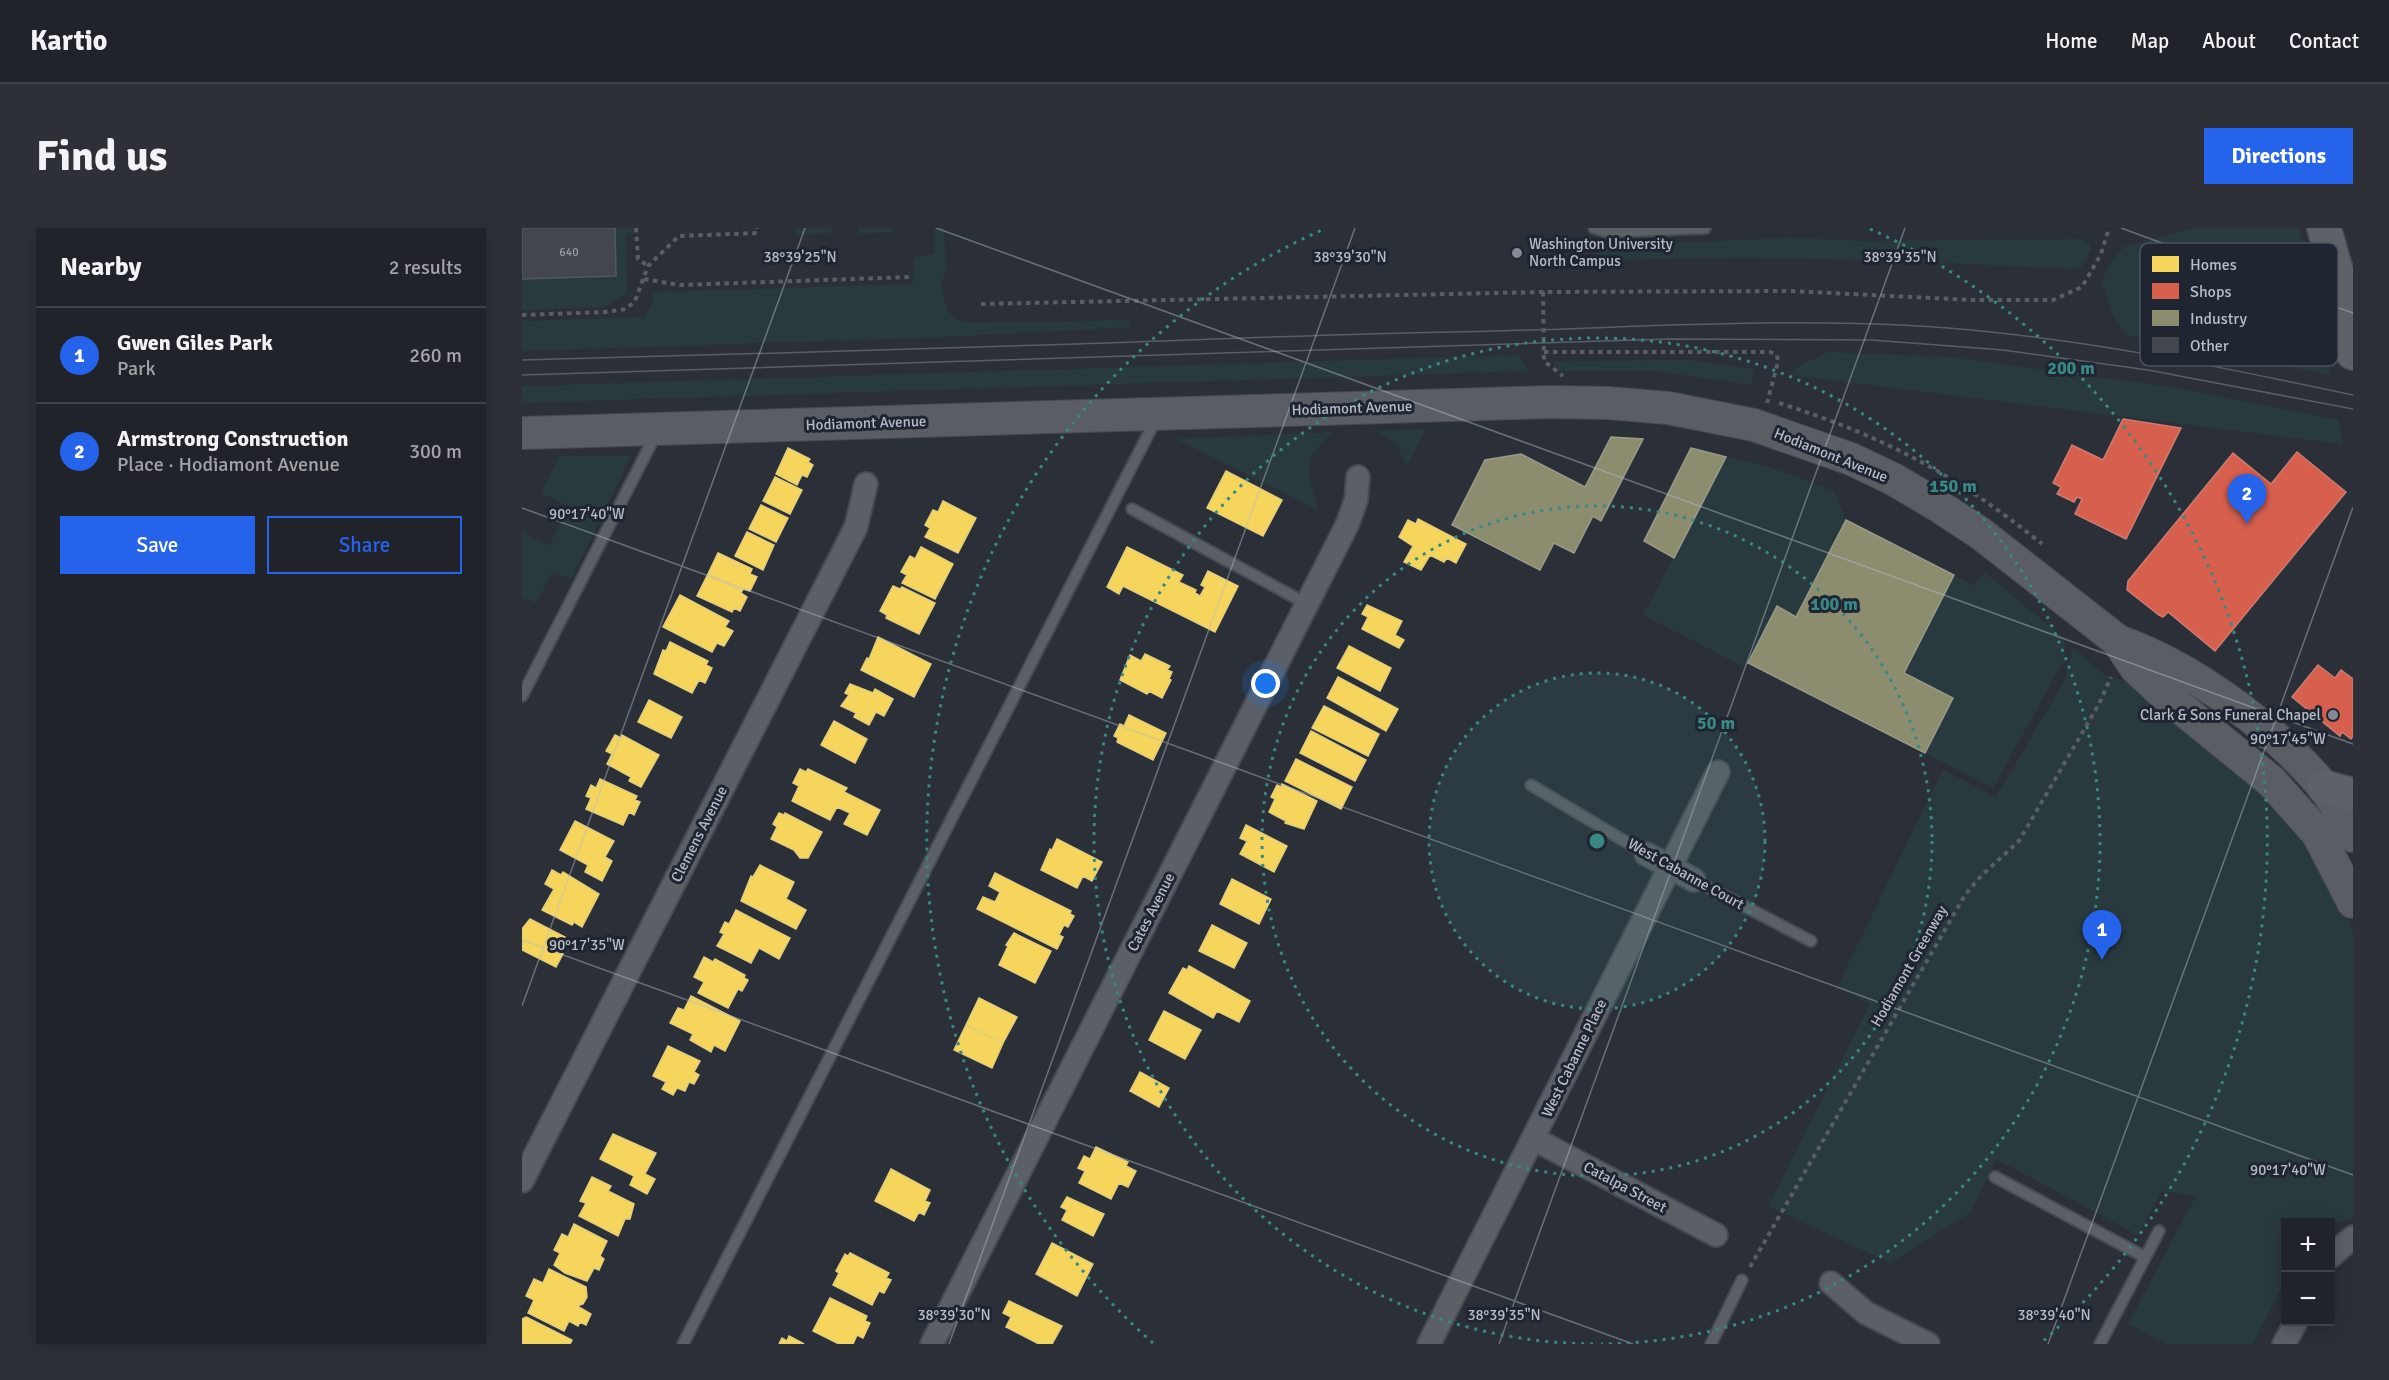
<!DOCTYPE html>
<html lang="en">
<head>
<meta charset="utf-8">
<style>
	:root { --surface:#20242a; --page:#2d3036; --text:#f1f3f6; --muted:#a2a4a8; --line:#3d4147; --accent:#2563eb }
	body { margin:0; font-family:Signika,sans-serif; background:var(--page); color:var(--text) }
	.controls { position:absolute; right:18px; bottom:18px; display:grid; overflow:hidden; border-radius:0px; box-shadow:0 3px 15px #0003 }
	.controls button { width:54px; height:54px; display:grid; place-items:center; padding:0; border:0; border-bottom:2px solid var(--line); background:var(--surface); color:var(--text); font:30px sans-serif }
	.you { position:absolute; left:744px; top:456px; width:21px; height:21px; margin:-15px; border:4px solid #fff; border-radius:50%; background:#1a73e8; box-shadow:0 0 0 9px #1a73e833 }
	.badge { display:grid; place-items:center; width:39px; height:39px; border-radius:50%; background:var(--accent); color:#fff; font-size:20px; font-weight:700 }
	.pin { position:absolute; translate:-50% -50px; filter:drop-shadow(0 2px 3px #0008) }
	.pin::after { content:''; position:absolute; top:32px; width:21px; height:18px; background:inherit; clip-path:polygon(0 0,100% 0,50% 100%) }
	.list { margin:0; padding:0; list-style:none }
	h2 { display:flex; justify-content:space-between; align-items:center; height:78px; margin:0; padding:0 24px; font-size:26px }
	h2 small { font-size:20px; font-weight:400; color:var(--muted) }
	.list li { display:grid; grid-template-columns:39px 1fr auto; gap:18px; align-items:center; box-sizing:border-box; height:96px; padding:0 24px; border-top:2px solid var(--line) }
	.list b { display:block; font-size:22px; white-space:nowrap }
	.list p { margin:0; font-size:20px; white-space:nowrap; color:var(--muted) }
	.list em { font-size:20px; font-style:normal; color:var(--muted) }
	.actions { display:flex; gap:12px; padding:18px 24px }
	.actions a { flex:1; padding:14px 0; border:2px solid var(--accent); border-radius:0px; text-align:center; font-size:21px; color:var(--accent) }
	.actions .main { background:var(--accent); color:#fff }
	.map { position:relative; flex:none; width:1831px; height:1116px; overflow:hidden; border-radius:0px }
	header { display:flex; align-items:center; gap:36px; box-sizing:border-box; height:84px; padding:0 30px; background:var(--surface); border-bottom:2px solid var(--line) }
	header strong { font-size:28px }
	nav { display:flex; gap:33px; margin-inline-start:auto; font-size:21px }
	.intro { display:flex; align-items:center; justify-content:space-between; box-sizing:border-box; height:144px; padding:0 36px }
	h1 { margin:0; font-size:42px }
	.button { padding:15px 27px; border-radius:0px; background:var(--accent); color:#fff; font-size:21px; font-weight:700 }
	main { display:flex; gap:36px; padding:0 36px }
	aside { flex:1; background:var(--surface); border-radius:0px; box-shadow:0 3px 15px #0003 }
	.map>svg:first-child { display:block }
	.green { fill:#293a3e }
	.homes { fill:#f6d55c; stroke:#e3ce7c; stroke-width:1.5 }
	.shops { fill:#d6604d; stroke:#cc7c72; stroke-width:1.5 }
	.industry { fill:#8c8c6e; stroke:#999a89; stroke-width:1.5 }
	.building { fill:#42464d; stroke:#53585f; stroke-width:1.5 }
	.lines { fill:none; stroke-linecap:round; stroke-linejoin:round }
	.lane-casing { stroke:#474b51; stroke-width:14 }
	.street-casing { stroke:#474b51; stroke-width:26 }
	.secondary-casing { stroke:#474b51; stroke-width:34 }
	.primary-casing { stroke:#494d55; stroke-width:36 }
	.path { stroke:#595e63; stroke-width:4; stroke-dasharray:4.5 4.5; stroke-linecap:butt }
	.lane { stroke:#5b5f66; stroke-width:10 }
	.street { stroke:#5b5f66; stroke-width:22 }
	.secondary { stroke:#5a5d64; stroke-width:32 }
	.primary { stroke:#5d6168; stroke-width:33 }
	.tram { stroke:#5a5d64; stroke-width:1.5 }
	.ticks { fill:none; stroke:#b6bcc8; stroke-width:1.5; stroke-opacity:0.45 }
	.ring { fill:none; stroke:#398884; stroke-width:3; stroke-dasharray:3 6 }
	.poi-dot { fill:#858b96; stroke:#1f2632; stroke-width:2 }
	.labels { text-anchor:middle; stroke-width:6; stroke-linejoin:round; paint-order:stroke }
	.number-label { font-size:12px; fill:#999ea9 }
	.poi-label { font-size:15px; fill:#b6bcc8; stroke:#1f2632; text-anchor:start }
	.street-label { font-size:15px; fill:#b6bcc8; stroke:#1f2632 }
	.key { fill:#1f2632; stroke:#4c535f; stroke-width:1.5 }
	.key-label { font-size:16px; fill:#b6bcc8 }
	.ticks-label { font-size:15px; text-anchor:middle; fill:#b6bcc8; stroke:#1f2632; stroke-width:6; stroke-linejoin:round; paint-order:stroke }
	.centre { fill:#398884; stroke:#1f2632; stroke-width:3 }
	.ring-label { font-size:18px; text-anchor:middle; font-weight:bold; fill:#398884; stroke:#1f2632; stroke-width:6; stroke-linejoin:round; paint-order:stroke }
</style>
</head>
<body>
<header>
<strong>Kartio</strong>
<nav><a>Home</a><a>Map</a><a>About</a><a>Contact</a></nav>
</header>
<div class="intro"><h1>Find us</h1><a class="button">Directions</a></div>
<main>
<aside>
<h2>Nearby<small>2 results</small></h2>
<ul class="list">
<li><span class="badge">1</span><div><b>Gwen Giles Park</b><p>Park</p></div><em>260 m</em></li>
<li><span class="badge">2</span><div><b>Armstrong Construction</b><p>Place · Hodiamont Avenue</p></div><em>300 m</em></li>
</ul>
<div class="actions"><a class="main">Save</a><a>Share</a></div>
</aside>
<div class="map">
<svg width="1831" height="1116" viewBox="0 0 1831 1116">
	<rect width="100%" height="100%" fill="#2b3038"/>
	<!-- green -->
	<path class="green" d="M93,0H112V6L104,7L105,65L83,79L0,82V51L94,48Z
		M272,0H311L308,5L276,7Z
		M335,0H373L370,4L338,6Z
		M412,0H422L424,43L419,55L422,70L426,83L433,91L449,95L605,92L609,99L426,109L0,123V93L123,89L131,73V64L391,56V33L394,29L413,26Z
		M1670,0H1777L1794,60L1808,147L1605,107L1591,88L1579,54L1590,33L1602,19Z
		M1266,10L1346,13L1560,11L1567,16L1569,22L1558,41C1394,34 1230,24 1066,34L1080,20L1092,17Z
		M1306,124L1426,129L1649,159L1816,192L1821,216L1268,147L1275,139Z
		M996,127L1006,143L0,175V158Z
		M1166,132L1232,141L1229,157L1133,143H1036L1031,133Z
		M904,201L885,238L874,216L855,203Z
		M812,204C774,235 788,243 796,282L654,211Z
		M37,228H109L49,351L30,344L14,375L0,369V304L27,318L47,278L19,265Z
		M1204,229L1248,239L1312,263L1324,292L1274,389L1255,379L1224,440L1121,387Z
		M1462,344L1542,410L1543,430L1471,560L1403,525L1431,470L1382,445L1432,347L1452,358Z
		M1551,420L1584,448L1606,453L1734,557L1794,620L1817,667L1831,704V990L1809,997L1808,994H1764L1763,1052L1731,1116H1645L1606,1096L1674,968L1640,963L1616,1007L1474,931L1449,984L1368,1035L1246,978L1348,776L1315,759L1421,542L1474,569L1543,452Z"/>
	<!-- homes -->
	<path class="homes" d="M266,220L288,231L286,234L291,237L285,249L280,247L275,257L254,246Z
		M704,243L760,272L741,308L685,280Z
		M253,249L280,262L268,286L241,273Z
		M421,273L454,290L436,325L403,309L408,300L403,297L411,282L416,284Z
		M239,277L266,290L254,314L227,301Z
		M896,291L944,316L934,335L925,330L922,334L908,327L899,342L882,334L891,318L877,309L886,292L894,296Z
		M225,304L252,317L241,342L213,328Z
		M399,319L431,336L413,371L380,355L385,347L379,344L388,328L393,331Z
		M605,319L661,347L657,354L674,362L673,365L678,368L683,359L679,357L686,343L716,358L693,404L601,358L597,366L585,359Z
		M196,325L230,341L228,346L235,349L228,363L221,361L220,363L186,346Z
		M186,346L220,363L219,365L225,369L218,383L212,380L210,384L175,368Z
		M371,358L378,361L380,359L413,375L397,406L364,390L365,387L358,383Z
		M158,367L207,393L203,399L211,403L202,418L195,415L190,424L141,399Z
		M845,377L880,393L873,407L882,412L877,420L840,401L846,389L840,386Z
		M356,409L409,436L392,469L339,442L345,430L347,431Z
		M148,414L186,433L184,437L190,440L183,455L177,452L170,465L132,446L141,422L144,423Z
		M827,418L869,440L858,463L815,440Z
		M623,426L648,438L645,442L650,444L647,451L649,452L640,470L627,463L625,466L598,452L608,427L619,433Z
		M816,449L876,481L864,503L805,470Z
		M328,456L351,465L353,461L371,471L362,488L354,484L347,497L332,489L334,485L319,478L327,467L323,465Z
		M127,472L160,489L149,510L116,494Z
		M802,478L857,506L846,528L790,500Z
		M607,487L644,505L631,532L595,514L596,510L592,508L598,496L602,498Z
		M312,493L345,511L333,535L299,517Z
		M789,503L844,532L833,553L778,525Z
		M93,507L99,510L100,507L137,527L119,559L107,553L109,549L85,536L90,526L84,523Z
		M774,531L830,559L819,581L763,553Z
		M278,541L284,544L286,541L325,560L322,564L358,582L345,607L322,596L328,585L315,579L308,592L270,573L277,558L271,555Z
		M78,551L115,568L113,572L118,574L112,587L107,584L101,597L64,581L69,570L64,568L69,557L74,560Z
		M760,556L795,573L782,601L763,595L764,593L747,584L753,571L749,569L755,557L759,559Z
		M257,585L262,587L263,585L300,604L286,630H278L272,622L249,611L255,599L251,596Z
		M53,593L92,613L83,629L90,633L80,653L63,644L66,637L38,622Z
		M724,597L765,618L752,644L718,626L725,613L718,610Z
		M535,611L580,634L570,653L561,648L555,660L519,642L528,621L530,622Z
		M238,637L272,654L264,671L284,682L274,701L219,673L229,648L231,649Z
		M30,642L39,647L41,644L77,666L60,699L52,694L50,697L20,682L32,661L23,656Z
		M473,645L549,683L548,686L552,688L546,699L542,697L537,707L541,709L535,721L455,681L461,669L473,674L478,664L467,658Z
		M710,651L749,671L737,696L698,676Z
		M214,682L268,710L257,731L237,720L229,735L195,718L202,706L198,704L203,694L207,696Z
		M8,691L43,709L35,724L41,726L34,739L0,722V701Z
		M690,697L725,715L712,740L677,723Z
		M492,705L529,723L513,755L477,737L486,718L484,717Z
		M182,729L191,734L193,731L223,747L222,750L226,752L220,763L216,761L206,780L176,765L182,754L172,749Z
		M667,738L728,773L717,794L695,783L691,790L647,765L661,740L665,742Z
		M169,768L218,793L203,823L192,817L189,824L168,812L171,806L148,795L156,780L162,782Z
		M457,770L495,789L481,815L444,797Z
		M642,783L679,802L663,831L627,812Z
		M444,797L481,815L470,840L432,822Z
		M146,818L178,833L172,844L177,847L172,856L167,854L163,863L155,860L151,867L140,861L144,854L131,848Z
		M618,844L647,860L637,879L608,863Z
		M91,906L134,925L123,946L133,951L125,966L108,957L112,948L78,931Z
		M574,919L606,934L604,938L614,943L606,959L597,955L589,971L557,955L563,943L556,940L562,928L568,931Z
		M369,941L408,962L403,973L408,975L402,987L397,984L392,993L353,973Z
		M70,949L89,958L86,963L112,976L108,991H103L96,1008L57,988L64,975L58,973Z
		M545,969L582,986L571,1008L540,992L545,982L539,979Z
		M52,996L85,1013L78,1028L82,1031L77,1042L72,1040L65,1053L43,1045L32,1037L38,1025L32,1022L40,1006L46,1009Z
		M530,1015L571,1036L555,1068L514,1046Z
		M328,1025L367,1045L364,1050L369,1052L362,1065L357,1063L350,1077L311,1057L317,1045L314,1043L323,1026L326,1028Z
		M27,1041L64,1059L65,1069L61,1076L55,1078L69,1086L64,1097L58,1094L56,1098L47,1093L42,1103L6,1085L12,1072L4,1068L12,1051L21,1055Z
		M308,1070L345,1088L343,1093L348,1095L341,1110L335,1107L331,1116H317L291,1103Z
		M487,1073L540,1098L530,1116H517L484,1099L489,1089L481,1085Z
		M4,1089L50,1112L48,1116H0V1091Z
		M267,1108L282,1116H257L260,1110L265,1113Z"/>
	<!-- shops -->
	<path class="shops" d="M1601,191L1659,200L1604,311L1553,286L1560,271L1555,269L1552,274L1535,266L1539,259L1531,255L1550,217L1581,232Z
		M1775,224L1824,264L1693,423L1646,384L1641,389L1637,387L1605,362L1606,353L1711,225L1749,256Z
		M1796,437L1813,450L1819,442L1831,451V508L1829,511L1820,504L1818,508L1770,469Z"/>
	<!-- industry -->
	<path class="industry" d="M1089,209L1121,211L1079,293L1071,288L1052,325L1032,315L1018,342L930,297L963,232L999,226L1063,259Z
		M1169,220L1204,229L1152,330L1122,313Z
		M1324,292L1432,347L1382,445L1431,470L1403,525L1226,435L1255,378L1274,389Z"/>
	<!-- building -->
	<path class="building" d="M0,0H93L94,48L0,51Z"/>
	<g class="lines">
		<!-- lane casing -->
		<g class="lane-casing">
			<path id="lane" d="M1072,0L1086,4L1183,0
				M610,281L785,376
				M0,468L135,204
				M1009,557L1124,626
				M1172,652L1289,713
				M1473,949L1623,1029
				M161,1116L635,189
				M1189,1116L1220,1052
				M1578,1116L1637,1003"/>
		</g>
		<!-- street casing -->
		<g class="street-casing">
			<path id="street" d="M1124,626L1172,652
				M1012,911L1194,1007
				M0,953L334,299L344,256
				M1808,1029L1831,1009
				M1309,1055L1344,1085L1406,1116
				M410,1116L825,297L834,272L836,249
				M907,1116L1196,544
				M1762,1116L1774,1094"/>
		</g>
		<!-- secondary casing -->
		<g class="secondary-casing">
			<path id="secondary" d="M0,205L1028,174L1086,175L1146,180L1232,197L1329,231L1371,251L1415,277L1458,305L1596,413L1614,440L1642,466L1750,554L1796,606L1831,674
				M1596,413C1668,438 1750,498 1800,557C1812,572 1822,591 1831,608"/>
		</g>
		<!-- primary casing -->
		<g class="primary-casing">
			<path id="primary" d="M1802,0L1815,45L1831,125
				M1802,559L1831,567"/>
		</g>
		<!-- path -->
		<path class="path" d="M114,0L116,31L126,38
			M122,51L158,57L388,49
			M1021,64L1022,133L1041,148
			M459,76L1021,64L1269,63L1450,72H1531L1560,59L1579,26L1587,0
			M0,87L83,84L104,81L113,73L126,38L157,8L235,5V0
			M1022,124H1248L1255,127L1256,134L1245,175
			M1257,175C1361,208 1435,247 1520,316
			M1228,1039L1443,667L1459,648L1497,613L1577,476L1589,449"/>
		<!-- lane -->
		<use href="#lane" class="lane"/>
		<!-- street -->
		<use href="#street" class="street"/>
		<!-- secondary -->
		<use href="#secondary" class="secondary"/>
		<!-- primary -->
		<use href="#primary" class="primary"/>
		<!-- tram -->
		<path class="tram" d="M0,132C185,126 369,123 554,116C680,112 806,106 932,104C1104,101 1277,86 1449,102C1578,114 1704,140 1831,167
			M0,147L1146,111L1350,112L1481,122L1626,142L1831,181"/>
	</g>
	<!-- ticks -->
	<path class="ticks" d="M414,0L1831,516M1599,0L1831,85M0,280L1831,947M0,712L1111,1116M0,778L283,0M427,1116L833,0M977,1116L1383,0M1526,1116L1831,279"/>
	<!-- distance rings -->
	<circle cx="1075" cy="613" r="168" fill="#398884" fill-opacity=".12"/>
	<g class="ring">
		<circle cx="1075" cy="613" r="168"/>
		<circle cx="1075" cy="613" r="335"/>
		<path d="M1071 1116A503 503 0 1 1 1079 1116"/>
		<path d="M631 1115A670 670 0 0 1 802 1M1348 1A670 670 0 0 1 1519 1115"/>
	</g>
	<!-- markers -->
	<g class="poi-dot">
		<circle cx="995" cy="25" r="6"/>
		<circle cx="1811" cy="487" r="6"/>
	</g>
	<g class="labels">
		<!-- number labels -->
		<g class="number-label">
			<text x="47" y="28">640</text>
		</g>
		<!-- poi labels -->
		<g class="poi-label">
			<text x="1007" y="21">Washington University<tspan x="1007" dy="17">North Campus</tspan></text>
			<text x="1799" y="492" text-anchor="end">Clark &amp; Sons Funeral Chapel</text>
		</g>
		<!-- street labels -->
		<g class="street-label">
			<text transform="translate(830 180) rotate(-2)" y="5">Hodiamont Avenue</text>
			<text transform="translate(344 195) rotate(-2)" y="5">Hodiamont Avenue</text>
			<text transform="translate(1309 227) rotate(22)" y="5">Hodiamont Avenue</text>
			<text transform="translate(177 606) rotate(-63)" y="5">Clemens Avenue</text>
			<text transform="translate(1164 646) rotate(29)" y="5">West Cabanne Court</text>
			<text transform="translate(629 684) rotate(-63)" y="5">Cates Avenue</text>
			<text transform="translate(1387 738) rotate(-60)" y="5">Hodiamont Greenway</text>
			<text transform="translate(1052 830) rotate(-64)" y="5">West Cabanne Place</text>
			<text transform="translate(1103 959) rotate(28)" y="5">Catalpa Street</text>
		</g>
	</g>
	<!-- legend -->
	<rect x="1618" y="15" width="198" height="123" rx="9" class="key"/>
	<rect x="1630" y="28" width="27" height="16" fill="#f6d55c"/>
	<rect x="1630" y="55" width="27" height="16" fill="#d6604d"/>
	<rect x="1630" y="82" width="27" height="16" fill="#8c8c6e"/>
	<rect x="1630" y="109" width="27" height="16" fill="#42464d"/>
	<g class="key-label">
		<text x="1668" y="42">Homes</text>
		<text x="1668" y="69">Shops</text>
		<text x="1668" y="96">Industry</text>
		<text x="1668" y="123">Other</text>
	</g>
	<g class="ticks-label">
		<text x="278" y="34">38°39'25"N</text>
		<text x="828" y="34">38°39'30"N</text>
		<text x="1378" y="34">38°39'35"N</text>
		<text x="65" y="291">90°17'40"W</text>
		<text x="1766" y="516">90°17'45"W</text>
		<text x="65" y="722">90°17'35"W</text>
		<text x="1766" y="947">90°17'40"W</text>
		<text x="432" y="1092">38°39'30"N</text>
		<text x="982" y="1092">38°39'35"N</text>
		<text x="1532" y="1092">38°39'40"N</text>
	</g>
	<circle cx="1075" cy="613" r="9" class="centre"/>
	<g class="ring-label">
		<text x="1549" y="146">200 m</text>
		<text x="1431" y="264">150 m</text>
		<text x="1312" y="382">100 m</text>
		<text x="1194" y="501">50 m</text>
	</g>
</svg>
<div class="controls">
<button>+</button>
<button>−</button>
</div>
<div class="you"></div>
<div class="pin badge" style="left:1580px;top:732px">1</div>
<div class="pin badge" style="left:1725px;top:296px">2</div>
</div>
</main>
</body>
</html>
